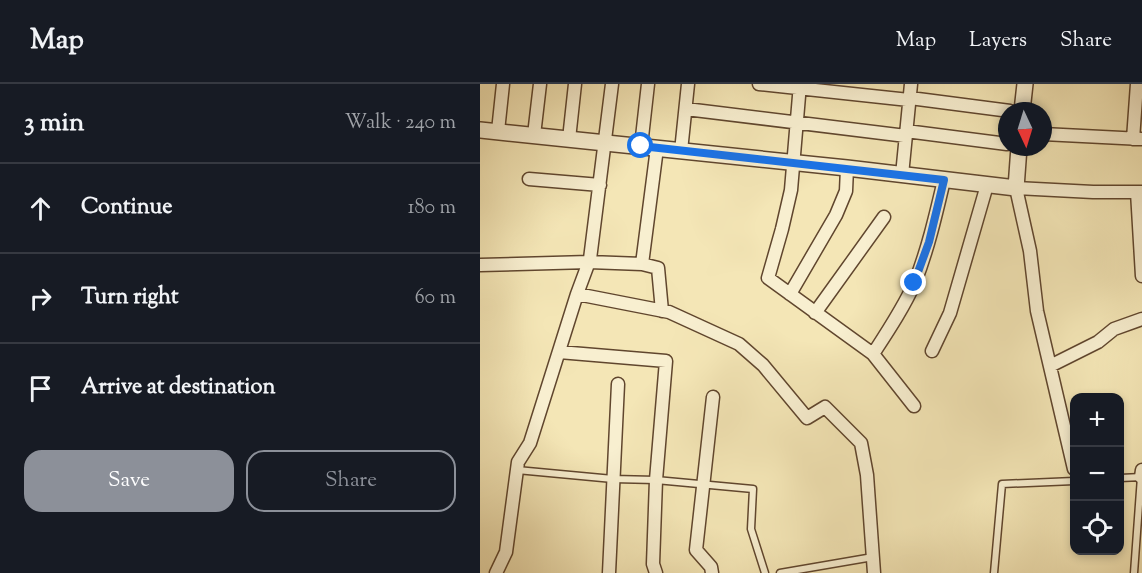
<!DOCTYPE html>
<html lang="en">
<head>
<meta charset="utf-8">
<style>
	:root { --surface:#171b24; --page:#20242c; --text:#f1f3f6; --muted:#9ea1a6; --line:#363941; --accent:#8c9099 }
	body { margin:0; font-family:"Sorts Mill Goudy",serif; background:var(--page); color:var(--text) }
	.controls { position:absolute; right:18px; bottom:18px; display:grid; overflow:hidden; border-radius:12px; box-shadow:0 3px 9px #0003 }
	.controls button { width:54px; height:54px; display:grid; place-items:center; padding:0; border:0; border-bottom:2px solid var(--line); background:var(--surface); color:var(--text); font:30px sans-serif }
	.compass { position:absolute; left:518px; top:18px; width:54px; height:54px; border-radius:50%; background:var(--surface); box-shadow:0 3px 9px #0003; rotate:176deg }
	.stop { position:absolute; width:18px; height:18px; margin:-14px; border:4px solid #1a73e8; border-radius:50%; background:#fff }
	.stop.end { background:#1a73e8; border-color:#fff; box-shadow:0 2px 6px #0008 }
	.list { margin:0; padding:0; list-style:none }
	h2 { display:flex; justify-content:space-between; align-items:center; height:78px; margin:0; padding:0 24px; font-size:26px }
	h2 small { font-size:20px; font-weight:400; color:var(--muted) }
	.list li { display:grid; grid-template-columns:39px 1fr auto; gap:18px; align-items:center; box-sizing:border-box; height:90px; padding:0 24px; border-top:2px solid var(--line) }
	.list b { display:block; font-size:22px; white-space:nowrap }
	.list em { font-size:20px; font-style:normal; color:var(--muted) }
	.actions { display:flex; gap:12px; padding:18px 24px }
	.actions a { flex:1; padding:14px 0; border:2px solid var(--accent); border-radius:18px; text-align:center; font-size:21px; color:var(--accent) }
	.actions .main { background:var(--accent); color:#fff }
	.icon { flex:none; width:33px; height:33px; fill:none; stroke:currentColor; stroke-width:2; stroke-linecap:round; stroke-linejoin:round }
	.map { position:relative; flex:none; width:662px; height:489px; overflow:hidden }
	header { display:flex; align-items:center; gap:36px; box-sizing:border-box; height:84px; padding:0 30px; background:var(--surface); border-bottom:2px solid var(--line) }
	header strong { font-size:28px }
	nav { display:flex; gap:33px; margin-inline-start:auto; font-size:21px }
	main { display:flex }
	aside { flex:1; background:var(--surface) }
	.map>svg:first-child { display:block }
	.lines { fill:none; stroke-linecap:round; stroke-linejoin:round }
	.service-casing { stroke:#60462e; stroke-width:9 }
	.minor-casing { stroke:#60462e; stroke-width:15 }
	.tertiary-casing { stroke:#60462e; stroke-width:18 }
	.service { stroke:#f8efd0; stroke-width:6 }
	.minor { stroke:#f8efd0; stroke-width:12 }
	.tertiary { stroke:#f8efd0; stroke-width:15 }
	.route { stroke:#1a73e8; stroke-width:8 }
</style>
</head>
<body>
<header>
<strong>Map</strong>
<nav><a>Map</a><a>Layers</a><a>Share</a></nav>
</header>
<main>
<aside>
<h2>3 min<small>Walk · 240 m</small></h2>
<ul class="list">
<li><svg class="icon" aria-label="ahead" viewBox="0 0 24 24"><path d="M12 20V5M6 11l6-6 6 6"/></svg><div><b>Continue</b></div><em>180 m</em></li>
<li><svg class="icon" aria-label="right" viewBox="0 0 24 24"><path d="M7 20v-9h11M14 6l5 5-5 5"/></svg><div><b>Turn right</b></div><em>60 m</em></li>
<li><svg class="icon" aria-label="arrive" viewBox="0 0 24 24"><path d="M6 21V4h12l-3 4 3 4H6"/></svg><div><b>Arrive at destination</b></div></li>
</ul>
<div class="actions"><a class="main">Save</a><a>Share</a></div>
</aside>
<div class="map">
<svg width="662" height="489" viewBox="0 0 662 489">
	<rect width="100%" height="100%" fill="#f4e6b6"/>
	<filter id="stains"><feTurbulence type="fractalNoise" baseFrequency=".00333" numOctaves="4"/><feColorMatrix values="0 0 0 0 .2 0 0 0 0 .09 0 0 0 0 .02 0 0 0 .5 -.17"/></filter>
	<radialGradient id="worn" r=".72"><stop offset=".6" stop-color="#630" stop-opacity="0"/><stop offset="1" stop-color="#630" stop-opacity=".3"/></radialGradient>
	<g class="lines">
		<!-- service casing -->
		<g class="service-casing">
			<path id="service" d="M37,386L133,395L176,396L273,405L271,445L285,489
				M640,394L662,393
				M300,489L393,473
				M514,489L522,400L594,397
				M654,489L661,393"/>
		</g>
		<!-- minor casing -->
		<g class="minor-casing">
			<path id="minor" d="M279,0L429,16
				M320,0L311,106L302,145L288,194L393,270L434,322
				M430,14L530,27
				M206,25L426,52
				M18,47L23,0
				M426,47L527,60
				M563,50L662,55
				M54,51L60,0
				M89,55L95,0
				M653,55L657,0
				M161,62L168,0
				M201,67L208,0
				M422,91L431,0
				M49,95L120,101
				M657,108L662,192
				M162,180L178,184L182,227
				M0,181L109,178L162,180L177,64
				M97,210L189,228L259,260L283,281L327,334L345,323L381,359L387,391L394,489
				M310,210L356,131L366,107L367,84
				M335,229L404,133
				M452,267L470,229L507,101
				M79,268L186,277L176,396L173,480L176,489
				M393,270C408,247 424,223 435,198C448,165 456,130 464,96
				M570,282L618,258L634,245L662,235
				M594,385L557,227L550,167L536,104L613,108H662
				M661,393L662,386
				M16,489L26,468L38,378L50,359L97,210L110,175L132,0
				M129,489L138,300
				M232,489L231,483L216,466L233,313"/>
		</g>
		<!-- tertiary casing -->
		<g class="tertiary-casing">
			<path id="tertiary" d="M542,27L545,0
				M0,46L367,84L536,104L539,63"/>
		</g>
		<!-- service -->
		<use href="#service" class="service"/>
		<!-- minor -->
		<use href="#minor" class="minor"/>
		<!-- tertiary -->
		<use href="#tertiary" class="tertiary"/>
	</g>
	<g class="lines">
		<!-- route -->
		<path class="route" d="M161,62L464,96L449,158L434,199"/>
	</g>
	<rect width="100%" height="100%" filter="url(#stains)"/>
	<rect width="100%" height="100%" fill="url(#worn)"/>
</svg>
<div class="controls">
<button>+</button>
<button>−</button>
<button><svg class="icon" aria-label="locate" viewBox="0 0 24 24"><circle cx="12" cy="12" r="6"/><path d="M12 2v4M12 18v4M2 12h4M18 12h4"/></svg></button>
</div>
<svg class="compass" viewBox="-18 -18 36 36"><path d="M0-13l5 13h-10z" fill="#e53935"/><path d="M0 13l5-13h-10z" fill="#9ea1a6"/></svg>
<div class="stop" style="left:161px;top:62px"></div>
<div class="stop end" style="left:434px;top:199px"></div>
</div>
</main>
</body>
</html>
